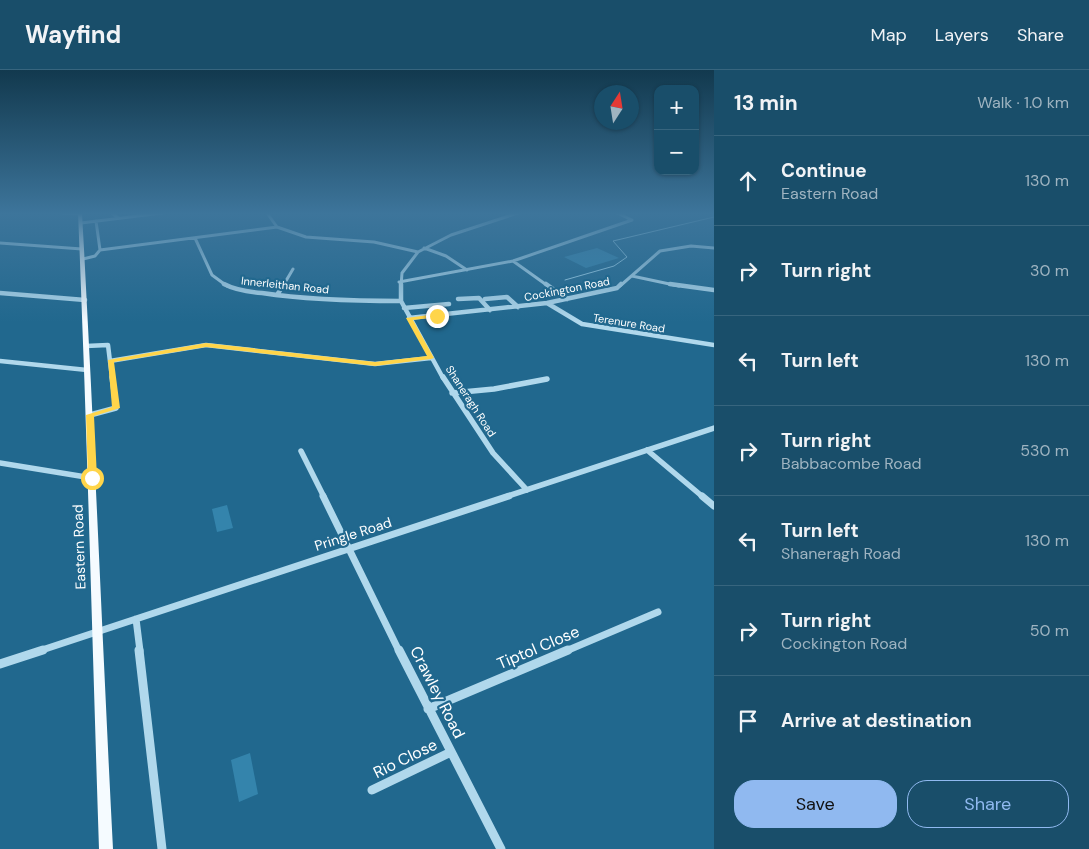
<!DOCTYPE html>
<html lang="en">
<head>
<meta charset="utf-8">
<style>
	:root { --surface:#194e6a; --page:#265872; --text:#f1f3f6; --muted:#9fb4c1; --line:#37657e; --accent:#90b9f0 }
	body { margin:0; font-family:"DM Sans",sans-serif; background:var(--page); color:var(--text) }
	.controls { position:absolute; right:15px; top:15px; display:grid; overflow:hidden; border-radius:10px; box-shadow:0 1px 4px #0004 }
	.controls button { width:45px; height:45px; display:grid; place-items:center; padding:0; border:0; border-bottom:1px solid var(--line); background:var(--surface); color:var(--text); font:25px sans-serif }
	.compass { position:absolute; left:594px; top:15px; width:45px; height:45px; border-radius:50%; background:var(--surface); box-shadow:0 1px 4px #0004; rotate:12deg }
	.stop { position:absolute; width:15px; height:15px; margin:-11px; border:4px solid #ffd54a; border-radius:50%; background:#fff }
	.stop.end { background:#ffd54a; border-color:#fff; box-shadow:0 1px 5px #0008 }
	.list { margin:0; padding:0; list-style:none }
	h2 { display:flex; justify-content:space-between; align-items:center; height:65px; margin:0; padding:0 20px; font-size:21px }
	h2 small { font-size:16px; font-weight:400; color:var(--muted) }
	.list li { display:grid; grid-template-columns:32px 1fr auto; gap:15px; align-items:center; box-sizing:border-box; height:90px; padding:0 20px; border-top:1px solid var(--line) }
	.list b { display:block; font-size:19px; white-space:nowrap }
	.list p { margin:0; font-size:16px; white-space:nowrap; color:var(--muted) }
	.list em { font-size:16px; font-style:normal; color:var(--muted) }
	.actions { display:flex; gap:10px; padding:15px 20px }
	.actions a { flex:1; padding:11px 0; border:1px solid var(--accent); border-radius:20px; text-align:center; font-size:18px; color:var(--accent) }
	.actions .main { background:var(--accent); color:#111 }
	.icon { flex:none; width:28px; height:28px; fill:none; stroke:currentColor; stroke-width:2; stroke-linecap:round; stroke-linejoin:round }
	.map { position:relative; flex:none; width:714px; height:779px; overflow:hidden }
	header { display:flex; align-items:center; gap:30px; box-sizing:border-box; height:70px; padding:0 25px; background:var(--surface); border-bottom:1px solid var(--line) }
	header strong { font-size:24px }
	nav { display:flex; gap:28px; margin-inline-start:auto; font-size:18px }
	main { display:flex }
	aside { flex:1; background:var(--surface) }
	.map>svg:first-child { display:block }
	.green { fill:#3484ac }
	.lines { fill:none; stroke-linecap:round; stroke-linejoin:round }
	.stream { stroke:#a4d6ed; stroke-width:1 }
	.minor-far4 { stroke:#b0d8ec; stroke-width:3 }
	.minor-far3 { stroke:#b0d8ec; stroke-width:4.5 }
	.minor-far2 { stroke:#b0d8ec; stroke-width:5.5 }
	.minor-far1 { stroke:#b0d8ec; stroke-width:7 }
	.minor { stroke:#b0d8ec; stroke-width:9 }
	.major { fill:#f5fbff; fill-rule:evenodd }
	.route { fill:#ffd54a }
	.labels { text-anchor:middle; stroke-width:4.5; stroke-linejoin:round; paint-order:stroke }
	.far-street-label { font-size:11px; fill:#fff; stroke:#21688e }
	.street-label { font-size:14px; fill:#fff; stroke:#21688e }
	.near-street-label { font-size:16px; fill:#fff; stroke:#21688e }
</style>
</head>
<body>
<header>
<strong>Wayfind</strong>
<nav><a>Map</a><a>Layers</a><a>Share</a></nav>
</header>
<main>
<div class="map">
<svg width="714" height="779" viewBox="0 0 714 779">
	<rect width="100%" height="100%" fill="#21688e"/>
	<!-- green -->
	<path class="green" d="M597,178L619,188L586,198L564,187Z
		M227,435L233,458L217,462L212,439Z
		M250,683L258,724L239,732L231,690Z"/>
	<g class="lines">
		<!-- stream -->
		<path class="stream" d="M565,210L614,196L627,187L613,171L714,147"/>
		<!-- minor-far4 -->
		<path class="minor-far4" d="M63,143L80,144
			M112,143L118,148
			M267,143L277,157L306,167L374,172L418,182
			M81,153L162,143
			M195,168L212,205L227,216
			M0,173L82,179
			M424,178L446,186L467,200
			M100,180L277,157
			M83,189L95,186L100,180L96,151
			M513,191L548,216
			M632,206L679,216
			M399,212L513,191L632,150L617,143
			M283,216L293,199
			M401,216L402,203L418,182L451,165L518,143
			M620,216L660,181L691,176L714,178"/>
		<!-- minor-far3 -->
		<path class="minor-far3" d="M224,214C235,220 250,222 262,223C308,230 355,231 401,231
			M401,214V231L443,308
			M546,214L567,229
			M670,214L714,220
			M0,223L85,230
			M277,225L284,214
			M458,229L479,228L490,240
			M485,229L507,227L518,237
			M547,233L582,254L714,275
			M404,238L449,234
			M409,248L547,233L617,218L621,214
			M86,276L108,275L112,308
			M0,291L87,300
			M110,291L206,275L375,294L431,288"/>
		<!-- minor-far2 -->
		<path class="minor-far2" d="M443,307L493,383L527,420
			M452,323L494,319L547,309
			M90,345L116,338L112,307
			M647,380L703,427
			M301,381L324,427
			M0,393L92,408
			M505,427L714,358"/>
		<!-- minor-far1 -->
		<path class="minor-far1" d="M323,426L399,581
			M702,426L714,436
			M136,549L140,581
			M39,581L509,426
			M566,581L658,542"/>
		<!-- minor -->
		<path class="minor" d="M139,580L162,779
			M399,580L501,779
			M0,594L43,580
			M428,639L568,580
			M372,720L451,682"/>
		<!-- major -->
		<path class="major" d="M78,143H82C94,355 102,567 113,779H99C92,567 87,355 78,143Z"/>
	</g>
	<!-- sky -->
	<linearGradient id="sky" x2="0" y2="1"><stop stop-color="#12394e"/><stop offset="0.57" stop-color="#3d759b"/><stop offset="1" stop-color="#3d759b" stop-opacity="0"/></linearGradient>
	<rect width="714" height="252" fill="url(#sky)"/>
	<!-- route -->
	<path class="route" d="M437,244L439,247L413,250L434,288L431,289L375,296L206,277L114,292L120,338L94,346L97,408L92,411L88,408L86,345L112,337L108,290L206,273L375,292L427,286L406,248Z"/>
	<g class="labels">
		<!-- far-street labels -->
		<g class="far-street-label">
			<text transform="translate(285 215) rotate(6)" y="4">Innerleithan Road</text>
			<text transform="translate(567 219) rotate(-11)" y="4">Cockington Road</text>
			<text transform="translate(629 253) rotate(9)" y="4">Terenure Road</text>
			<text transform="translate(471 331) rotate(57)" y="4">Shaneragh Road</text>
		</g>
		<!-- street labels -->
		<g class="street-label">
			<text transform="translate(353 464) rotate(-18)" y="5">Pringle Road</text>
			<text transform="translate(79 477) rotate(-92)" y="5">Eastern Road</text>
		</g>
		<!-- near-street labels -->
		<g class="near-street-label">
			<text transform="translate(538 577) rotate(-23)" y="6">Tiptol Close</text>
			<text transform="translate(438 622) rotate(63)" y="6">Crawley Road</text>
			<text transform="translate(405 688) rotate(-26)" y="6">Rio Close</text>
		</g>
	</g>
</svg>
<div class="controls">
<button>+</button>
<button>−</button>
</div>
<svg class="compass" viewBox="-18 -18 36 36"><path d="M0-13l5 13h-10z" fill="#e53935"/><path d="M0 13l5-13h-10z" fill="#9fb4c1"/></svg>
<div class="stop" style="left:92px;top:408px"></div>
<div class="stop end" style="left:437px;top:246px"></div>
</div>
<aside>
<h2>13 min<small>Walk · 1.0 km</small></h2>
<ul class="list">
<li><svg class="icon" aria-label="ahead" viewBox="0 0 24 24"><path d="M12 20V5M6 11l6-6 6 6"/></svg><div><b>Continue</b><p>Eastern Road</p></div><em>130 m</em></li>
<li><svg class="icon" aria-label="right" viewBox="0 0 24 24"><path d="M7 20v-9h11M14 6l5 5-5 5"/></svg><div><b>Turn right</b></div><em>30 m</em></li>
<li><svg class="icon" aria-label="left" viewBox="0 0 24 24"><path d="M17 20v-9H6M10 6l-5 5 5 5"/></svg><div><b>Turn left</b></div><em>130 m</em></li>
<li><svg class="icon" aria-label="right" viewBox="0 0 24 24"><path d="M7 20v-9h11M14 6l5 5-5 5"/></svg><div><b>Turn right</b><p>Babbacombe Road</p></div><em>530 m</em></li>
<li><svg class="icon" aria-label="left" viewBox="0 0 24 24"><path d="M17 20v-9H6M10 6l-5 5 5 5"/></svg><div><b>Turn left</b><p>Shaneragh Road</p></div><em>130 m</em></li>
<li><svg class="icon" aria-label="right" viewBox="0 0 24 24"><path d="M7 20v-9h11M14 6l5 5-5 5"/></svg><div><b>Turn right</b><p>Cockington Road</p></div><em>50 m</em></li>
<li><svg class="icon" aria-label="arrive" viewBox="0 0 24 24"><path d="M6 21V4h12l-3 4 3 4H6"/></svg><div><b>Arrive at destination</b></div></li>
</ul>
<div class="actions"><a class="main">Save</a><a>Share</a></div>
</aside>
</main>
</body>
</html>
